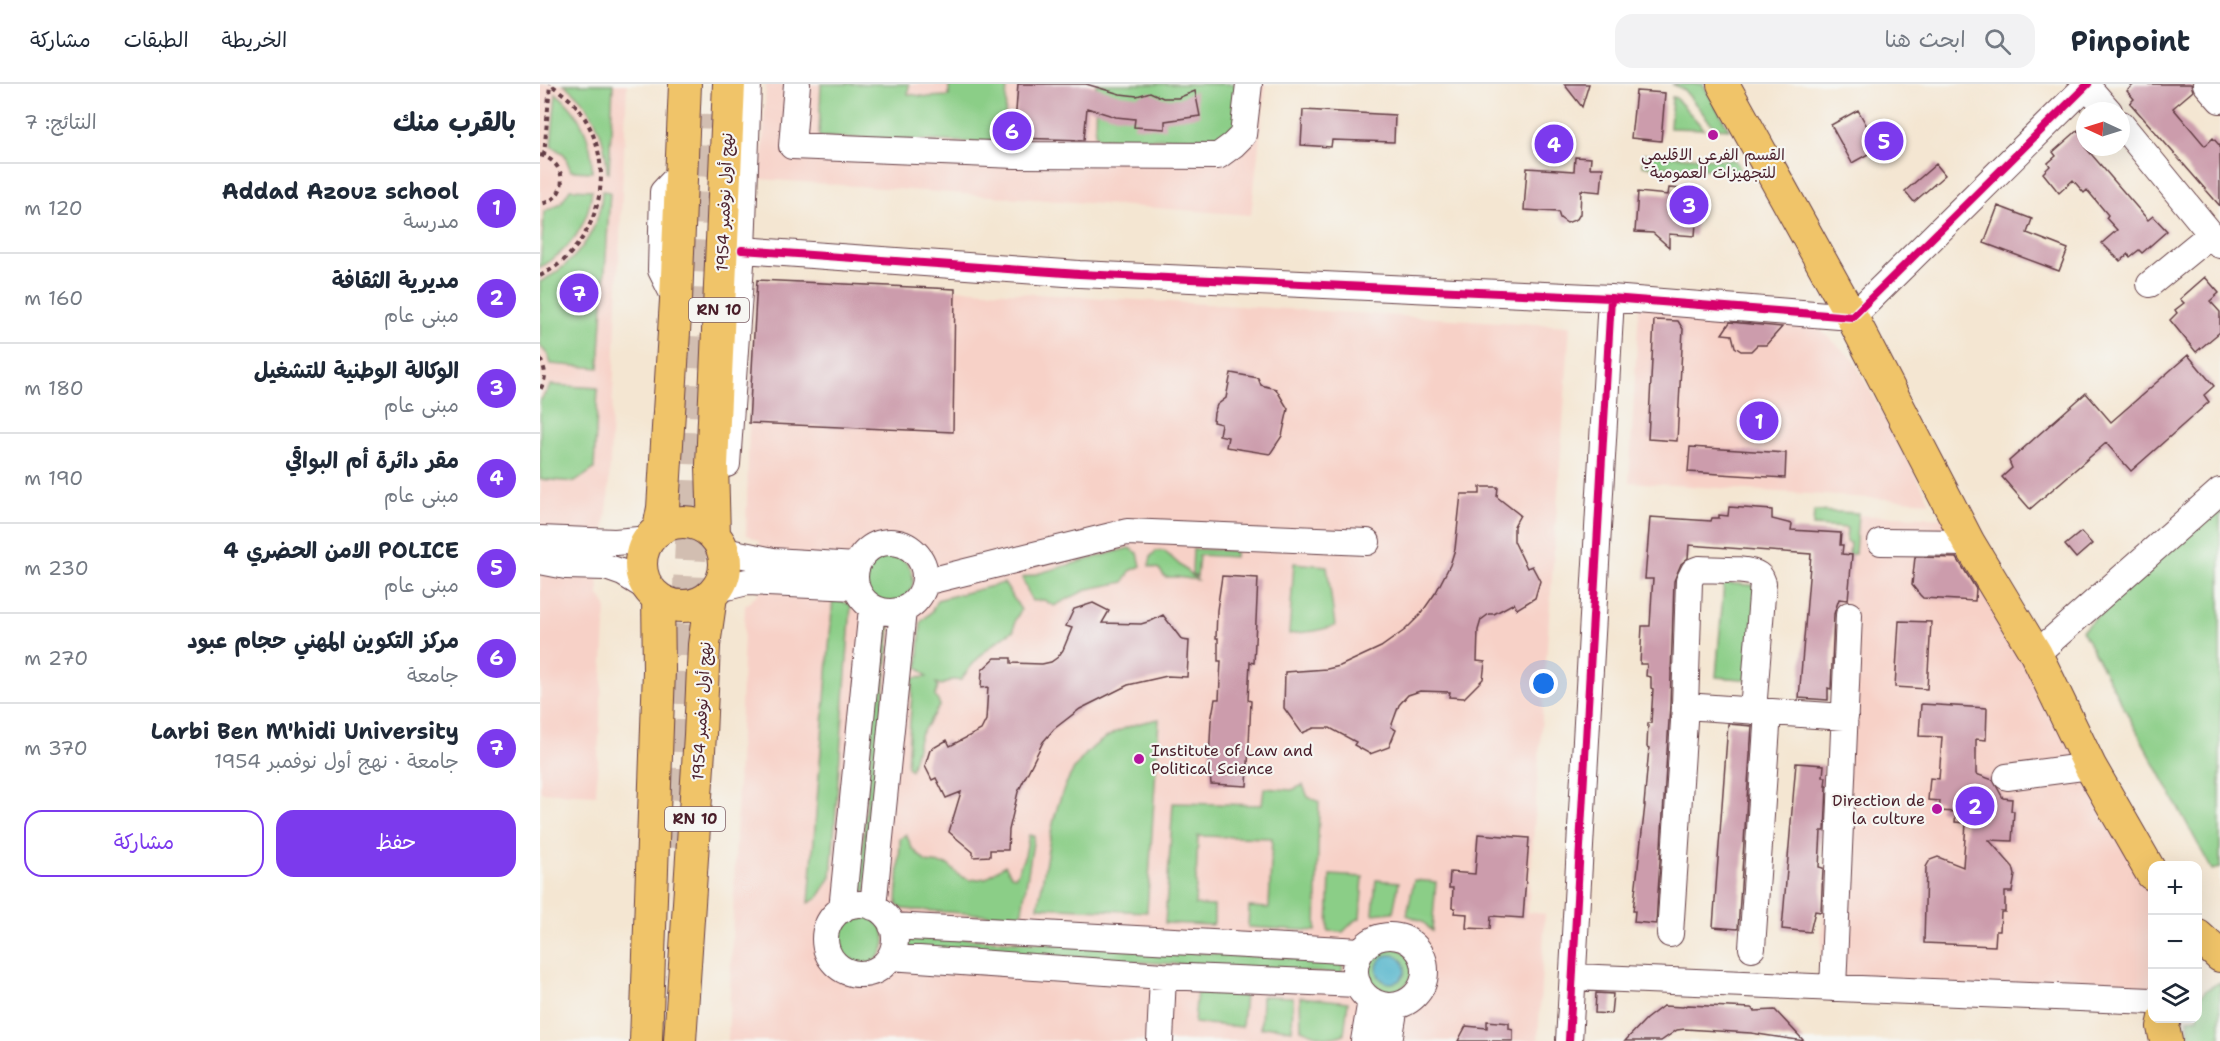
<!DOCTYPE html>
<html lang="ar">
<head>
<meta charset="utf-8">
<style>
	:root { --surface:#fff; --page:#f2f2f3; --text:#1f2937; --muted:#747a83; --line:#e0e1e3; --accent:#7c3aed }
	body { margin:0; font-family:"Shantell Sans","Playpen Sans Arabic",sans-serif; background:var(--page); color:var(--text); direction:rtl }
	.controls { position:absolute; right:18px; bottom:18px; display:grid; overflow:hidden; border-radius:12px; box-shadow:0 6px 24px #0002 }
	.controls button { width:54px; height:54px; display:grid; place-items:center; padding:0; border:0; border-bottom:2px solid var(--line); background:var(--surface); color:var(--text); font:30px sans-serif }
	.compass { position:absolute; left:1536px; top:18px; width:54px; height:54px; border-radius:50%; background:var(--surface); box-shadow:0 6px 24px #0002; rotate:274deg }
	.you { position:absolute; left:1004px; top:600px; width:21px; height:21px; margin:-15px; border:4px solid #fff; border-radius:50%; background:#1a73e8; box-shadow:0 0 0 9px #1a73e833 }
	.badge { display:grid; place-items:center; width:39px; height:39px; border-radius:50%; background:var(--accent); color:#fff; font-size:20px; font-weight:700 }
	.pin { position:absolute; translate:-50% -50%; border:3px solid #fff; box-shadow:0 2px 6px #0006 }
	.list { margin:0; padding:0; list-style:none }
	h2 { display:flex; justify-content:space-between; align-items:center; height:78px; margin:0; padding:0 24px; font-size:26px }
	h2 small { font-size:20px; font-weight:400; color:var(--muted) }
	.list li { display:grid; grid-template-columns:39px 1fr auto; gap:18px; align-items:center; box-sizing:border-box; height:90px; padding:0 24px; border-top:2px solid var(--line) }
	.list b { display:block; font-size:22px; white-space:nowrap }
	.list p { margin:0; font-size:20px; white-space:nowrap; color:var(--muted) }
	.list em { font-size:20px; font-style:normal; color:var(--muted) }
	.actions { display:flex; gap:12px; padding:18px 24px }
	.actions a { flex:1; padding:14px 0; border:2px solid var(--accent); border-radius:18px; text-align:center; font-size:21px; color:var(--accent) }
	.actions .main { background:var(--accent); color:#fff }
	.icon { flex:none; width:33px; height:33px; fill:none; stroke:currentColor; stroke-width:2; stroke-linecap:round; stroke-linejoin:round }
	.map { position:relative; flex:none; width:1680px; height:957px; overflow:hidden; direction:ltr }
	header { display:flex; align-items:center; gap:36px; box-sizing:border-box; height:84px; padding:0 30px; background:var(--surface); border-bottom:2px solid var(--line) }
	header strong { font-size:28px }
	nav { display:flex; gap:33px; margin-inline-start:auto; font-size:21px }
	.search { width:420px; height:54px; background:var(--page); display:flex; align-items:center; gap:15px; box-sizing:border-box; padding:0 21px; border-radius:18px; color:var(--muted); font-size:22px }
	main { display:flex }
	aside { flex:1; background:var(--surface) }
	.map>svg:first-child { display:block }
	.built { fill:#f7d1c7 }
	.green { fill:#8bce87; stroke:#6a7659; stroke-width:1.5 }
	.water { fill:#4ab1c9; stroke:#4a687a; stroke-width:1.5 }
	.building { fill:#cc9cac }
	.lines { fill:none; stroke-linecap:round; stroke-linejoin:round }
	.major-tunnel { stroke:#d2beb1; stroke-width:32; stroke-dasharray:32 16; stroke-linecap:butt }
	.minor-casing { stroke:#643d44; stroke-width:28 }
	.major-casing { stroke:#643d44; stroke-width:34 }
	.path { stroke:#643d44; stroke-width:4; stroke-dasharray:4.5 4.5; stroke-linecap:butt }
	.minor { stroke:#fff; stroke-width:26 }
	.major { stroke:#f0c469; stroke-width:32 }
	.cycleway-casing { stroke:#f6f6f2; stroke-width:11 }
	.cycleway { stroke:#d6006c; stroke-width:8 }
	.poi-dot { fill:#b5179e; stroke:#f6f6f2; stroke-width:2 }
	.labels { text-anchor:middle; stroke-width:4.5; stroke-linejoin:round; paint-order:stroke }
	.shield { fill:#f6f6f2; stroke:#7e6067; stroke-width:1.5 }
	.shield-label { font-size:15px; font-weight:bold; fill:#4a1f2b }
	.poi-label { font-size:16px; fill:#4a1f2b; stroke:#f6f6f2 }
	.street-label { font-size:16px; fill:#4a1f2b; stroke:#f6f6f2 }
</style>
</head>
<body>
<header>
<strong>Pinpoint</strong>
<div class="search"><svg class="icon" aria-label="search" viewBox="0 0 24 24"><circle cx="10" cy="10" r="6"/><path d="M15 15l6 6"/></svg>ابحث هنا</div>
<nav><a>الخريطة</a><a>الطبقات</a><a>مشاركة</a></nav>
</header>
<main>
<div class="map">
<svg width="1680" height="957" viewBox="0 0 1680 957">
	<rect width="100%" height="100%" fill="#f6f6f2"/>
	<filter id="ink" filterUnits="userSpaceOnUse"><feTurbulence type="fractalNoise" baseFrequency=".0167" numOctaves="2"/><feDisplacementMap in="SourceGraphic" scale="12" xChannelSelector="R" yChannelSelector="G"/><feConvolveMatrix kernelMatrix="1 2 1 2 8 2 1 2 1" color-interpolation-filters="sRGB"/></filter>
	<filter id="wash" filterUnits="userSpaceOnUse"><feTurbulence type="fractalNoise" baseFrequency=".008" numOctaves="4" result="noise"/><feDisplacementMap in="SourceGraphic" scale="24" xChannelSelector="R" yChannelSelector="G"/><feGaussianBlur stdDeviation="1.35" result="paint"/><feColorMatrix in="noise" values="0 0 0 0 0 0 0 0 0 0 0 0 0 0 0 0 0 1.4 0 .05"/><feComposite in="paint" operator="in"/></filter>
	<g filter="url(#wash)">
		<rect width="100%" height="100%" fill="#f4e6d2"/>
		<!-- built -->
		<path class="built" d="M0,0H87L68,419L58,487L59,511L66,522L56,711L0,708Z
			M226,0H726L711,131L221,95Z
			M415,205L1030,242L988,828L1005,830L998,957H188L205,522L218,510L224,477L219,457L206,450L209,339L413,348Z
			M1099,221L1267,234L1313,275L1390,418L1089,398Z
			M1301,431L1424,434L1612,782V912L1280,893Z"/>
		<!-- green -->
		<path class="green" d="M24,0H73L69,89L67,88C66,53 53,21 24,0Z
			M281,0H369L368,10L388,13L409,12V0H467L464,51L461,57L456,59L279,53Z
			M556,0H703C701,21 703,45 680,54L560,55L555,50Z
			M1132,0H1163L1189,45L1175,44L1144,6Z
			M16,9C40,29 53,56 52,88L31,87L24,70L11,62Z
			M1132,13L1136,14L1164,45L1130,44Z
			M1104,70L1194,76L1198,80L1201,87L1103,82Z
			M30,105L52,106C48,143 30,165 0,184L4,128L21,119Z
			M62,107L70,108L59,284L11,280L8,271L0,262V198C34,181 61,147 62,107Z
			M11,301L58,304L54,385L35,398L0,395V317Z
			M1680,421V784L1672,786L1542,546Z
			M1274,427L1318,429L1315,470H1309L1310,459L1306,458L1307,444L1273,442Z
			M589,464L598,469L601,482L590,487L584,498L548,505L514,522L504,516L492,517L482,494Z
			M653,465L695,467V473L659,471L657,493L652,490Z
			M616,467H624L657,496L637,493H625L619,485L609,482L611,472Z
			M323 496a25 25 0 1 1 50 0a25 25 0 1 1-50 0Z
			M754,479L787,482L795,542L775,547L749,550Z
			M464,499L481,526L475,536L474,546C452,559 435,574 421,596H411L402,601L396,599L398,603L395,612L400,621L380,651L371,686L367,683L373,594L387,593L378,583L381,538L392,527L397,516Z
			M1184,499L1234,503L1226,597L1176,593Z
			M293,513L311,521L291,793L278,814L269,819Z
			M341,540L350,541L326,808H319Z
			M619,635L607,828L498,823C515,735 512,653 619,635Z
			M763,701L768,713L779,718L776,847L708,843L709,823L729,824L732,754L658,752L655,821L674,822V839L672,841L625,839L633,719L722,721L724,704L752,706Z
			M366,750L372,764L386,778L408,781L420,792L430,796L446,794L465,781L471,791L476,792L485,771L489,751L494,752L481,833L363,825L357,821L360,755Z
			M790,791L823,793L820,834L813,838L803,848L788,847Z
			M836,796L859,798L853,828L833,830Z
			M874,796L896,798L892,847L882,837L867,831Z
			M295 856a25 25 0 1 1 50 0a25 25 0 1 1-50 0Z
			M362,851L803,877L802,890L362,864Z
			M828 885a22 22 0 1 1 44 0a22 22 0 1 1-44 0Z
			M1680,898V957H1649L1648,935L1658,934V915L1666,906Z
			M657,906L705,910L702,943L654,939Z
			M722,912L753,913L752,946L734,943L721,944Z
			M760,913L808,918L804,950C786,957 780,952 761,945Z"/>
		<!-- water -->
		<path class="water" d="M837 885a14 14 0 1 1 28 0a14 14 0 1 1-28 0Z"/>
		<g id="blocks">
			<!-- building -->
			<path class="building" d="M478,0H546L580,10L597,12L610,8L623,14H638L655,7L660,32L625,37V45L594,43L595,35L576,33L547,24L544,56L474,54Z
				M1024,0H1049L1042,23Z
				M1594,0H1651L1653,7L1633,24L1665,62L1673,54L1680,62V122L1590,19L1594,15L1587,7Z
				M1096,7L1125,9L1121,57L1091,54Z
				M763,26L855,31L854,58L792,56L791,63L761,61Z
				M1318,26L1339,64L1312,79L1291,41Z
				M1538,46L1545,54V63L1608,136L1613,132L1627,147L1602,169L1599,166L1590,173L1588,170L1580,177L1562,159L1577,146L1566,134L1568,131L1558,119L1547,106L1544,109L1533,96L1519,109L1503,89L1510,82L1508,79L1516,72L1513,68Z
				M1035,73L1051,74L1050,84H1063L1061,108L1041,106L1040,130L1037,135L1027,139L1020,134L1018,128L984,126L987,84L1034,87Z
				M1396,80L1405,91L1374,118L1365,107Z
				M1129,104L1155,106V114H1158L1155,152L1129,150V163L1113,149L1095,148L1098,108L1128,111Z
				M1458,122L1492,135L1487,149L1528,165L1519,187L1444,159Z
				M1665,193L1679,209L1670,217L1680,228V248L1656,268L1630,236L1637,229L1635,226L1644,219L1640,215Z
				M217,196L415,205L413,348L209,339Z
				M1114,236L1138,237L1143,245L1137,357L1108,355Z
				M1190,238L1242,243L1226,261H1217L1211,267H1201L1195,263L1192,251L1182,250Z
				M1648,271L1674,302L1664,311L1669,318L1591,387L1566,359L1490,425L1462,393L1472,384L1469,377L1546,309L1571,338Z
				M691,289L718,294L721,301L736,305L748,325L742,352L730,370L686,363L688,353L679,351L681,340L673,338L674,329L677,321L686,314Z
				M1150,363L1246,369L1245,394L1148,388Z
				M940,403H958L957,413L980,431L974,442V457L987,484L992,482L1000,497L995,514L977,525L974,519L954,530H949L941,536L938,546L937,577L945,578L943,595L924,614L909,613L910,608L880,607L868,611L859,621L851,643L856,646L849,663L830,670L814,661L816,658L790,644H774L762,649L744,624L745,588L787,585L800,582L841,563L865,546L880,531L896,508L910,481L915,465L921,410H940Z
				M1189,423L1232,426V435L1252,440L1251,446L1301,449L1300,461H1303L1302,470L1312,471L1308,516L1299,515L1294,530L1291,605L1288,604V616L1259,614L1271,470L1149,461L1148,474L1141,480L1134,497L1130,621L1116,840L1094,838L1095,827H1093L1105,721H1104L1109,664L1107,663L1108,639H1111L1113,605L1111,604V593L1106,592L1107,580H1100L1102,542H1110L1112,507L1113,495H1105L1110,433L1171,437L1172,434H1179V431L1188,432Z
				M1541,448L1552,460L1536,474L1525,461Z
				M1375,473L1417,474L1436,505L1435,517L1383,514L1380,511L1372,501Z
				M682,492L718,494L714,579L710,578L708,616L711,617L707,702L671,700L669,677L671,637L675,615H679L681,577H678V554H676L677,526Z
				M553,519L569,527L562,539L601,540L611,537L623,531L642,556L649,557L647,593L627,592L588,601L540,625L514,645L503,658L478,708L469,746L468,766H450V772L433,773V768L409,748L421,708L406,714L396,694L392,696L385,682L390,666L407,656L410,662L441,646L446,636L448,603L441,604L442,586L455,574H471V579L502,580L511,578L518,573L523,566L532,544L526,542L534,525Z
				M1359,537L1391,538L1387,605L1355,603Z
				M1381,620L1447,624L1446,656L1436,655V690L1453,696L1463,714L1472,715L1471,727H1474L1472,757L1449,756L1473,783L1475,791L1472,808H1465V828H1461L1460,847H1456L1455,862L1384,859L1386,783L1390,776L1398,773L1423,783L1426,739L1415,738L1416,728L1399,727L1400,717L1388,716L1390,694L1399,695L1402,653L1379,652Z
				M1188,640L1212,642L1198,845L1173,843Z
				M1256,679L1284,681L1283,693H1286L1285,702H1287L1285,747H1281L1279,783L1283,784L1281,828L1275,827L1270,848L1242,845Z
				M938,750L989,754L983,834L951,832L950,845L926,844L927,830L914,829L915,824L912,823L913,804H909L910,788L935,790Z
				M1056,909L1073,910L1071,930L1055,929Z
				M1147,921L1211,924L1215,927L1235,926L1264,957L1211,949L1145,945L1137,946L1121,957H1085L1106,935L1123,922L1143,923Z
				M947,937L969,939V945L973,946V957H918L926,942L947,944Z"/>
		</g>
	</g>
	<g filter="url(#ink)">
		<use href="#blocks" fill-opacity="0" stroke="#643d44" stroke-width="1.5"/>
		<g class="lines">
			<!-- major-tunnel -->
			<path class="major-tunnel" d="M138,764L169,31"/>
			<!-- minor casing -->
			<g class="minor-casing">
				<path id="minor" d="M257,0L252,62L476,71L678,72L693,61L703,51L709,0
					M1666,0L1680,16
					M1546,1L1569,27
					M1581,40L1680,161
					M202,166L539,190L1071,214L1312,233L1548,0
					M1610,200L1671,150
					M136,216L121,186L123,108L141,89
					M187,380L202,166L208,0
					M0,455L75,458L110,455
					M315 493a35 35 0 1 1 70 0a35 35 0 1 1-70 0Z
					M1341,458L1429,459
					M184,467L233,477L316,482
					M0,477L26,482L66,483L83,489L109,505
					M385,498L587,448L827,458
					M178,505L207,498L316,503
					M1496,570L1680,407
					M1145,622L1305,633
					M1467,693L1550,682
					M285 855a35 35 0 1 1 70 0a35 35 0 1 1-70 0Z
					M333,823L363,526
					M302,826L332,524
					M352,842L821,867
					M1130,850L1145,622L1149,497L1154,487L1159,485C1172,486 1208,484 1218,491C1222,494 1221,495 1223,499L1213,627
					M815 887a35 35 0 1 1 70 0a35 35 0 1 1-70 0Z
					M1212,864L1228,628
					M350,873L623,892L818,900
					M1034,893L1612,917
					M1293,904L1309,531
					M620,957L623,892
					M824,957L831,916
					M849,957L855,922
					M1029,957L1071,214"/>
			</g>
			<!-- major casing -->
			<g class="major-casing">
				<path id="major" d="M1183,0L1312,233L1429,459L1496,570L1550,682L1612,790
					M101 480a42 42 0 1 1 84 0a42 42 0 1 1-84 0Z
					M119,445L123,424L136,216L145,0
					M174,451L172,381L189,0
					M1658,852L1680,872
					M1625,934L1623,943L1626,957
					M106,957L119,586L118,514
					M140,957L160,651L164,561L171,512"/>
			</g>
			<!-- path -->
			<path class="path" d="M0,71C28,78 30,115 0,120
				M4,72L10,0
				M0,192C9,187 19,181 26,174C67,133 73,71 38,24C31,15 19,7 10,0
				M0,275C6,286 7,294 0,306"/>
			<!-- minor -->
			<use href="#minor" class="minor"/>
			<!-- major -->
			<use href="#major" class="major"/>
			<!-- cycleway casing -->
			<g class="cycleway-casing">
				<path id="cycleway" d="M202,166L539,190L1071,214L1312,233L1548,0
					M1029,957L1071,214"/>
			</g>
			<!-- cycleway -->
			<use href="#cycleway" class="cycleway"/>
		</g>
	</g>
	<!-- markers -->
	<g class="poi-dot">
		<circle cx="1173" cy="51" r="6"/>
		<circle cx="599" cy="675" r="6"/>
		<circle cx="1397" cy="725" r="6"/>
	</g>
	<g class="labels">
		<!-- shield labels -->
		<g class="shield">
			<rect x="149" y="214" width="60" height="24" rx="4.5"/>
			<rect x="125" y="723" width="60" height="24" rx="4.5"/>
		</g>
		<g class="shield-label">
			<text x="179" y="231">RN 10</text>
			<text x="155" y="740">RN 10</text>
		</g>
		<!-- poi labels -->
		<g class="poi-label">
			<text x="1173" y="76">القسم الفرعي الاقليمي<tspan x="1173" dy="18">للتجهيزات العمومية</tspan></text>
			<text x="611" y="672" text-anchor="start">Institute of Law and<tspan x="611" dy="18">Political Science</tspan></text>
			<text x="1385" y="722" text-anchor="end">Direction de<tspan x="1385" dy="18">la culture</tspan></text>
		</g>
		<!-- street labels -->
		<g class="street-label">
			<text transform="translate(184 118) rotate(-88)" y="6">نهج أول نوفمبر 1954</text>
			<text transform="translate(161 627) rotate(-87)" y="6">نهج أول نوفمبر 1954</text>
		</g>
	</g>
</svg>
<div class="controls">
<button>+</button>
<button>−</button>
<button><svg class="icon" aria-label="layers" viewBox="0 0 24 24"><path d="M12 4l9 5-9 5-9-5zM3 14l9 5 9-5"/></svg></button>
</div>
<svg class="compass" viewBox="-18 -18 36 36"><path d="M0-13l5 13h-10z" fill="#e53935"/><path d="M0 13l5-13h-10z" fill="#747a83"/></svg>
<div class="you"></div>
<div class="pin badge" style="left:1219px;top:337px">1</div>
<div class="pin badge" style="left:1435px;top:722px">2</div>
<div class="pin badge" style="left:1149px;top:121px">3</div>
<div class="pin badge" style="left:1014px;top:60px">4</div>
<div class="pin badge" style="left:1344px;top:57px">5</div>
<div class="pin badge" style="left:472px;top:47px">6</div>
<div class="pin badge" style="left:39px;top:209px">7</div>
</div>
<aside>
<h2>بالقرب منك<small>النتائج: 7</small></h2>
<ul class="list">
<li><span class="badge">1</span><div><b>Addad Azouz school</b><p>مدرسة</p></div><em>120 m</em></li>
<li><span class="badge">2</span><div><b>مديرية الثقافة</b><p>مبنى عام</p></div><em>160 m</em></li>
<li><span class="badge">3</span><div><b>الوكالة الوطنية للتشغيل</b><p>مبنى عام</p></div><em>180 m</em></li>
<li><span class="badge">4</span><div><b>مقر دائرة أم البواقي</b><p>مبنى عام</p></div><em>190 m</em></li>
<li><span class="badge">5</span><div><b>POLICE الامن الحضري 4</b><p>مبنى عام</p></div><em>230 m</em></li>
<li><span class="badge">6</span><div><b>مركز التكوين المهني حجام عبود</b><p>جامعة</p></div><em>270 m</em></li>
<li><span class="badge">7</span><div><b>Larbi Ben M'hidi University</b><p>جامعة · نهج أول نوفمبر 1954</p></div><em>370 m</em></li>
</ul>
<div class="actions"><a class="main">حفظ</a><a>مشاركة</a></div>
</aside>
</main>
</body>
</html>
